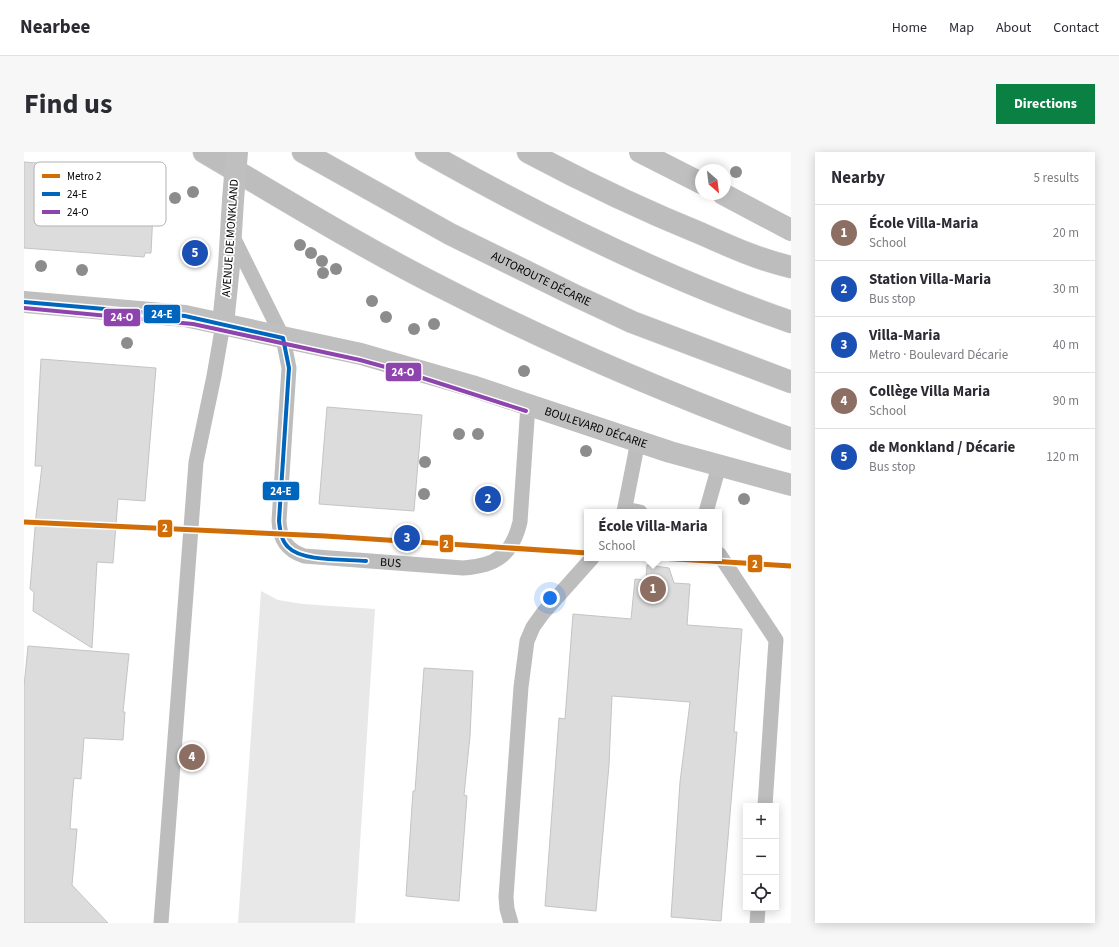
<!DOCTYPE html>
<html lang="en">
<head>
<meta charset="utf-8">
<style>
	:root { --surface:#fff; --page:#f7f7f7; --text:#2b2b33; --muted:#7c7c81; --line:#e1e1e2; --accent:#0b8043 }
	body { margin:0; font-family:"Source Sans 3",sans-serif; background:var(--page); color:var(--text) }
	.controls { position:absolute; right:12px; bottom:12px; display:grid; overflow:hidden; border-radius:0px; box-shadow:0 2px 10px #0003 }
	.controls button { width:36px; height:36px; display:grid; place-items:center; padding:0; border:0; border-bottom:1px solid var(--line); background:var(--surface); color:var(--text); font:20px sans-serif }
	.compass { position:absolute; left:671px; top:12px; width:36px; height:36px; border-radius:50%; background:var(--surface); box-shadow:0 2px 10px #0003; rotate:152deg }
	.you { position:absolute; left:526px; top:446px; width:14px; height:14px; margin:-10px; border:3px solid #fff; border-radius:50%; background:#1a73e8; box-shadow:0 0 0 6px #1a73e833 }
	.badge { display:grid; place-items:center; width:26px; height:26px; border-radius:50%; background:var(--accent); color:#fff; font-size:13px; font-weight:700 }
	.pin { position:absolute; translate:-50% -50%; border:2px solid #fff; box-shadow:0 1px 4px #0006 }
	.popup { position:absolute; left:560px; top:357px; width:138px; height:52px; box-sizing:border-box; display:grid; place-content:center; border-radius:0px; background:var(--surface); filter:drop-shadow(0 1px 3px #0005); font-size:13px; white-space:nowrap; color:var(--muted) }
	.popup b { font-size:15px; color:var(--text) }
	.popup::after { content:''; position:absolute; left:50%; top:100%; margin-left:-8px; border:8px solid transparent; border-top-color:var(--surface) }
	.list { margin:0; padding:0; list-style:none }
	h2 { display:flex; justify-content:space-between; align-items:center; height:52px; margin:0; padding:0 16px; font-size:17px }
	h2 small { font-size:13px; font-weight:400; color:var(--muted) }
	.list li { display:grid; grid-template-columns:26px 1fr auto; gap:12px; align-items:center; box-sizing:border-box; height:56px; padding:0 16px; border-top:1px solid var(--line) }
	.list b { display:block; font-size:15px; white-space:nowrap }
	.list p { margin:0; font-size:13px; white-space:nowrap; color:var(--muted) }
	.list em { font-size:13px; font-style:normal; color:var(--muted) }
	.icon { flex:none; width:22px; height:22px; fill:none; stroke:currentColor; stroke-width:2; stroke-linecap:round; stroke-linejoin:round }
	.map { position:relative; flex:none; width:767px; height:771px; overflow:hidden; border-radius:0px }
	header { display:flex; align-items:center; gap:24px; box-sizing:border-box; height:56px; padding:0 20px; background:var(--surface); border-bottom:1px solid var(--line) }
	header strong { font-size:19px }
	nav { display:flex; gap:22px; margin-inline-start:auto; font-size:14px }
	.intro { display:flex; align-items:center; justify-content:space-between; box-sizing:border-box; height:96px; padding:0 24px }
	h1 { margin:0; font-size:28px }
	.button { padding:10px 18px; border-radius:0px; background:var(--accent); color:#fff; font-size:14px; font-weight:700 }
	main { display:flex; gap:24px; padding:0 24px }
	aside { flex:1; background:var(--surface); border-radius:0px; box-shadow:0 2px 10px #0003 }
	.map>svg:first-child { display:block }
	.green { fill:#e8e8e8 }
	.building { fill:#dcdcdc; stroke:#c4c4c4 }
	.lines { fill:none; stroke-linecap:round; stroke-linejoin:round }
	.highway-casing { stroke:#dbdbdb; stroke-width:23 }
	.lane { stroke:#bdbdbd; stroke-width:15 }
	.secondary { stroke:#bfbfbf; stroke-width:22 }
	.highway { stroke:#bdbdbd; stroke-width:22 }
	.secondary-bridge { stroke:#bfbfbf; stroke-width:22 }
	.bus-1-casing { stroke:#fff; stroke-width:7 }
	.bus-2-casing { stroke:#fff; stroke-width:7 }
	.bus-1 { stroke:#0065bd; stroke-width:4 }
	.bus-2 { stroke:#8e44ad; stroke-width:4 }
	.metro-1-casing { stroke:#fff; stroke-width:8 }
	.metro-1 { stroke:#d06d07; stroke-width:5 }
	.tree { fill:#8c8c8c }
	.labels { text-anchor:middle; stroke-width:3.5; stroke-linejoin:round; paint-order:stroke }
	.street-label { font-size:12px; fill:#000; stroke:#fff }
	.key { fill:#fff; stroke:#b2b2b2; stroke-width:1 }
	.key-label { font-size:11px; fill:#000 }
	.line-badge { stroke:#fff; stroke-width:1.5 }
	.badge-label { font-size:11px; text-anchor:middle; font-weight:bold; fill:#fff }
</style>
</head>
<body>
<header>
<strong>Nearbee</strong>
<nav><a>Home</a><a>Map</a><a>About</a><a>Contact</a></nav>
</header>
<div class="intro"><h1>Find us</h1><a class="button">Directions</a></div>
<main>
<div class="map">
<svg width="767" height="771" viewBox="0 0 767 771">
	<rect width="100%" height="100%" fill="#fff"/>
	<!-- green -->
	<path class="green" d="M237,439L254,448L279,452L351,457L331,771H214Z"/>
	<!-- building -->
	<path class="building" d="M0,10L131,20L127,101H121L120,105L0,96Z
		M17,207L132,216L121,349L94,347L89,411L73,410L68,496L9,459L10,440L6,437L12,364L18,314H11Z
		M303,255L398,263L390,359L295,352Z
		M623,413L645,416L650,431L666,432L663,473L718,477L710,580H713L697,769L647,765L656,630L666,550L588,544L585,613L572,759L521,754L535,566L541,567L549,462L607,467L611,427L622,428Z
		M4,494L105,502L99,560H101L99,588L60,586L57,627L50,626L48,648L46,677H53L48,733L84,771H0V534Z
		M400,516L449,519L446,584L440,643L443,644L435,749L382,744L389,639H391Z"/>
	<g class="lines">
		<!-- highway casing -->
		<g class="highway-casing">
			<g id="highway">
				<path d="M180,0C260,47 339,96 423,138C534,195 650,244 767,287"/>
				<path id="s3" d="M279,0L426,82L550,143L608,170L767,230"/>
				<path d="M402,0C519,66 640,126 767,170"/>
				<path d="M504,0C560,30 619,58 678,82C707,95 736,108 767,115"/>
			</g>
		</g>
		<!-- lane -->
		<g class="lane">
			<path id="s1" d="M208,83L259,186L265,216L255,369C256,388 263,398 280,404L439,416C472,414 488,403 496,370L504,253"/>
			<path d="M601,357L616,360"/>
			<path d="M600,360L614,289"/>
			<path d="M682,360L695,314"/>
			<path d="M695,402L752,488L741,654"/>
			<path d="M137,771L172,310L190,224L199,172"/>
			<path d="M487,771L483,757L482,745L497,535L503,489L509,475L519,461L568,406"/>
			<path d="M733,771L734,756"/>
		</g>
		<!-- secondary -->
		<g class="secondary">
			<path d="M616,0L677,31"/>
			<path d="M699,42L767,78"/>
			<path id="s2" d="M0,150L161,164L337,202L448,234L646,300L767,333"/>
			<path d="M199,172L205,114L209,48"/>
		</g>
		<!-- highway -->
		<use href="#highway" class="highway"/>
		<!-- secondary-bridge -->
		<path class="secondary-bridge" d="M209,48L213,0"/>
		<!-- bus-1 casing -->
		<g class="bus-1-casing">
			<path id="bus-1" d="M0,150L161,164L259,186L265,216L255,369C256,378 257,388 264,395C278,410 322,407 342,409"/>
		</g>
		<!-- bus-2 casing -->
		<g class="bus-2-casing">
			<path id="bus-2" d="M0,156L169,172L336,208L383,221L502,259"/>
		</g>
		<!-- bus-1 -->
		<use href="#bus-1" class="bus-1"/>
		<!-- bus-2 -->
		<use href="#bus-2" class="bus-2"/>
		<!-- metro-1 casing -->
		<g class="metro-1-casing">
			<path id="metro-1" d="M0,370L301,384L563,401
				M635,406L767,414"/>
		</g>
		<!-- metro-1 -->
		<use href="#metro-1" class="metro-1"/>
	</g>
	<!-- trees -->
	<g class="tree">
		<circle cx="712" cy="20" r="6"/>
		<circle cx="169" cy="40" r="6"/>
		<circle cx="151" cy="46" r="6"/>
		<circle cx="276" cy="93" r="6"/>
		<circle cx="287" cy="101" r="6"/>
		<circle cx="298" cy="109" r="6"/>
		<circle cx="17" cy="114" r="6"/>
		<circle cx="312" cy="117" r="6"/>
		<circle cx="58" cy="118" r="6"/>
		<circle cx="299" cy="121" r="6"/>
		<circle cx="348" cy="149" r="6"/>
		<circle cx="362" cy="165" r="6"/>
		<circle cx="410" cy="172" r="6"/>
		<circle cx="390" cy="177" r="6"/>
		<circle cx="103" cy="191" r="6"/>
		<circle cx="500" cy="219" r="6"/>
		<circle cx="435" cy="282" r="6"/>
		<circle cx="454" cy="282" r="6"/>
		<circle cx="562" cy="299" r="6"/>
		<circle cx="401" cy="310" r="6"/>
		<circle cx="400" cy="342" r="6"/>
		<circle cx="720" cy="347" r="6"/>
	</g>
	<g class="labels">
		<!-- street labels -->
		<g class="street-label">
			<text transform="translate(206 86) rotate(-86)" y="4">AVENUE DE MONKLAND</text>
			<text dy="4" stroke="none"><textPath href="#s3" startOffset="270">AUTOROUTE DÉCARIE</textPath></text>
			<text dy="4" stroke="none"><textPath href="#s2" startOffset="588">BOULEVARD DÉCARIE</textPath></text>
			<text dy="4" stroke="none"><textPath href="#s1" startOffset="432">BUS</textPath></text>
		</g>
	</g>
	<!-- legend -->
	<rect x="10" y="10" width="132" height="64" rx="6" class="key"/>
	<rect x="18" y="22" width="18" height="4" fill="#d06d07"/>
	<rect x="18" y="40" width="18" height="4" fill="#0065bd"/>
	<rect x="18" y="58" width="18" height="4" fill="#8e44ad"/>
	<g class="key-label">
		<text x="43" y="28">Metro 2</text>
		<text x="43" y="46">24-E</text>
		<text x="43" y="64">24-O</text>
	</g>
	<g class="line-badge">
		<rect x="119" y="152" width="38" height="20" rx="4" fill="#0065bd"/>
		<rect x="79" y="156" width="38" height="19" rx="4" fill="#8e44ad"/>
		<rect x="361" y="210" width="37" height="20" rx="4" fill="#8e44ad"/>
		<rect x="238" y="329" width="38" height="20" rx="4" fill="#0065bd"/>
		<rect x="133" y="367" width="16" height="19" rx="4" fill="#d06d07"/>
		<rect x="415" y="382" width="15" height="19" rx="4" fill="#d06d07"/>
		<rect x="723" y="402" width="16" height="19" rx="4" fill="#d06d07"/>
	</g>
	<g class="badge-label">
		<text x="138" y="166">24-E</text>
		<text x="98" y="169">24-O</text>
		<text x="379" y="224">24-O</text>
		<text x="257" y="343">24-E</text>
		<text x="141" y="380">2</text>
		<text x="422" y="396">2</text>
		<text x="731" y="416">2</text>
	</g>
</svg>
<div class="controls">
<button>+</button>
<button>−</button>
<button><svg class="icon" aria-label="locate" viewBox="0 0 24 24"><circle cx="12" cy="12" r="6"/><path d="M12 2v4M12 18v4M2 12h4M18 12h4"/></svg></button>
</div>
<svg class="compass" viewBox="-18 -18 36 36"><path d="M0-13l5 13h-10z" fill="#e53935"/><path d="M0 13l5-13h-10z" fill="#7c7c81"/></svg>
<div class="you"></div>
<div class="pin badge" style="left:629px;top:437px;background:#8d6e63">1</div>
<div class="popup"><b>École Villa-Maria</b>School</div>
<div class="pin badge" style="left:464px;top:347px;background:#1a4fb4">2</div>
<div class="pin badge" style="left:383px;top:386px;background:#1a4fb4">3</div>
<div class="pin badge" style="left:168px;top:605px;background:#8d6e63">4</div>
<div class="pin badge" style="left:171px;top:101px;background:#1a4fb4">5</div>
</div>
<aside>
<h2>Nearby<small>5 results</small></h2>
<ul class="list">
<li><span class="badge" style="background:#8d6e63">1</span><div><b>École Villa-Maria</b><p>School</p></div><em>20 m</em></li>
<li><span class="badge" style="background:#1a4fb4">2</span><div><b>Station Villa-Maria</b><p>Bus stop</p></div><em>30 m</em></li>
<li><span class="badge" style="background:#1a4fb4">3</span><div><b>Villa-Maria</b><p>Metro · Boulevard Décarie</p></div><em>40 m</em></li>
<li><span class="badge" style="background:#8d6e63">4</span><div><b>Collège Villa Maria</b><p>School</p></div><em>90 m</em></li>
<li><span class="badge" style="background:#1a4fb4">5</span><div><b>de Monkland / Décarie</b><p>Bus stop</p></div><em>120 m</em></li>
</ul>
</aside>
</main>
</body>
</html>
